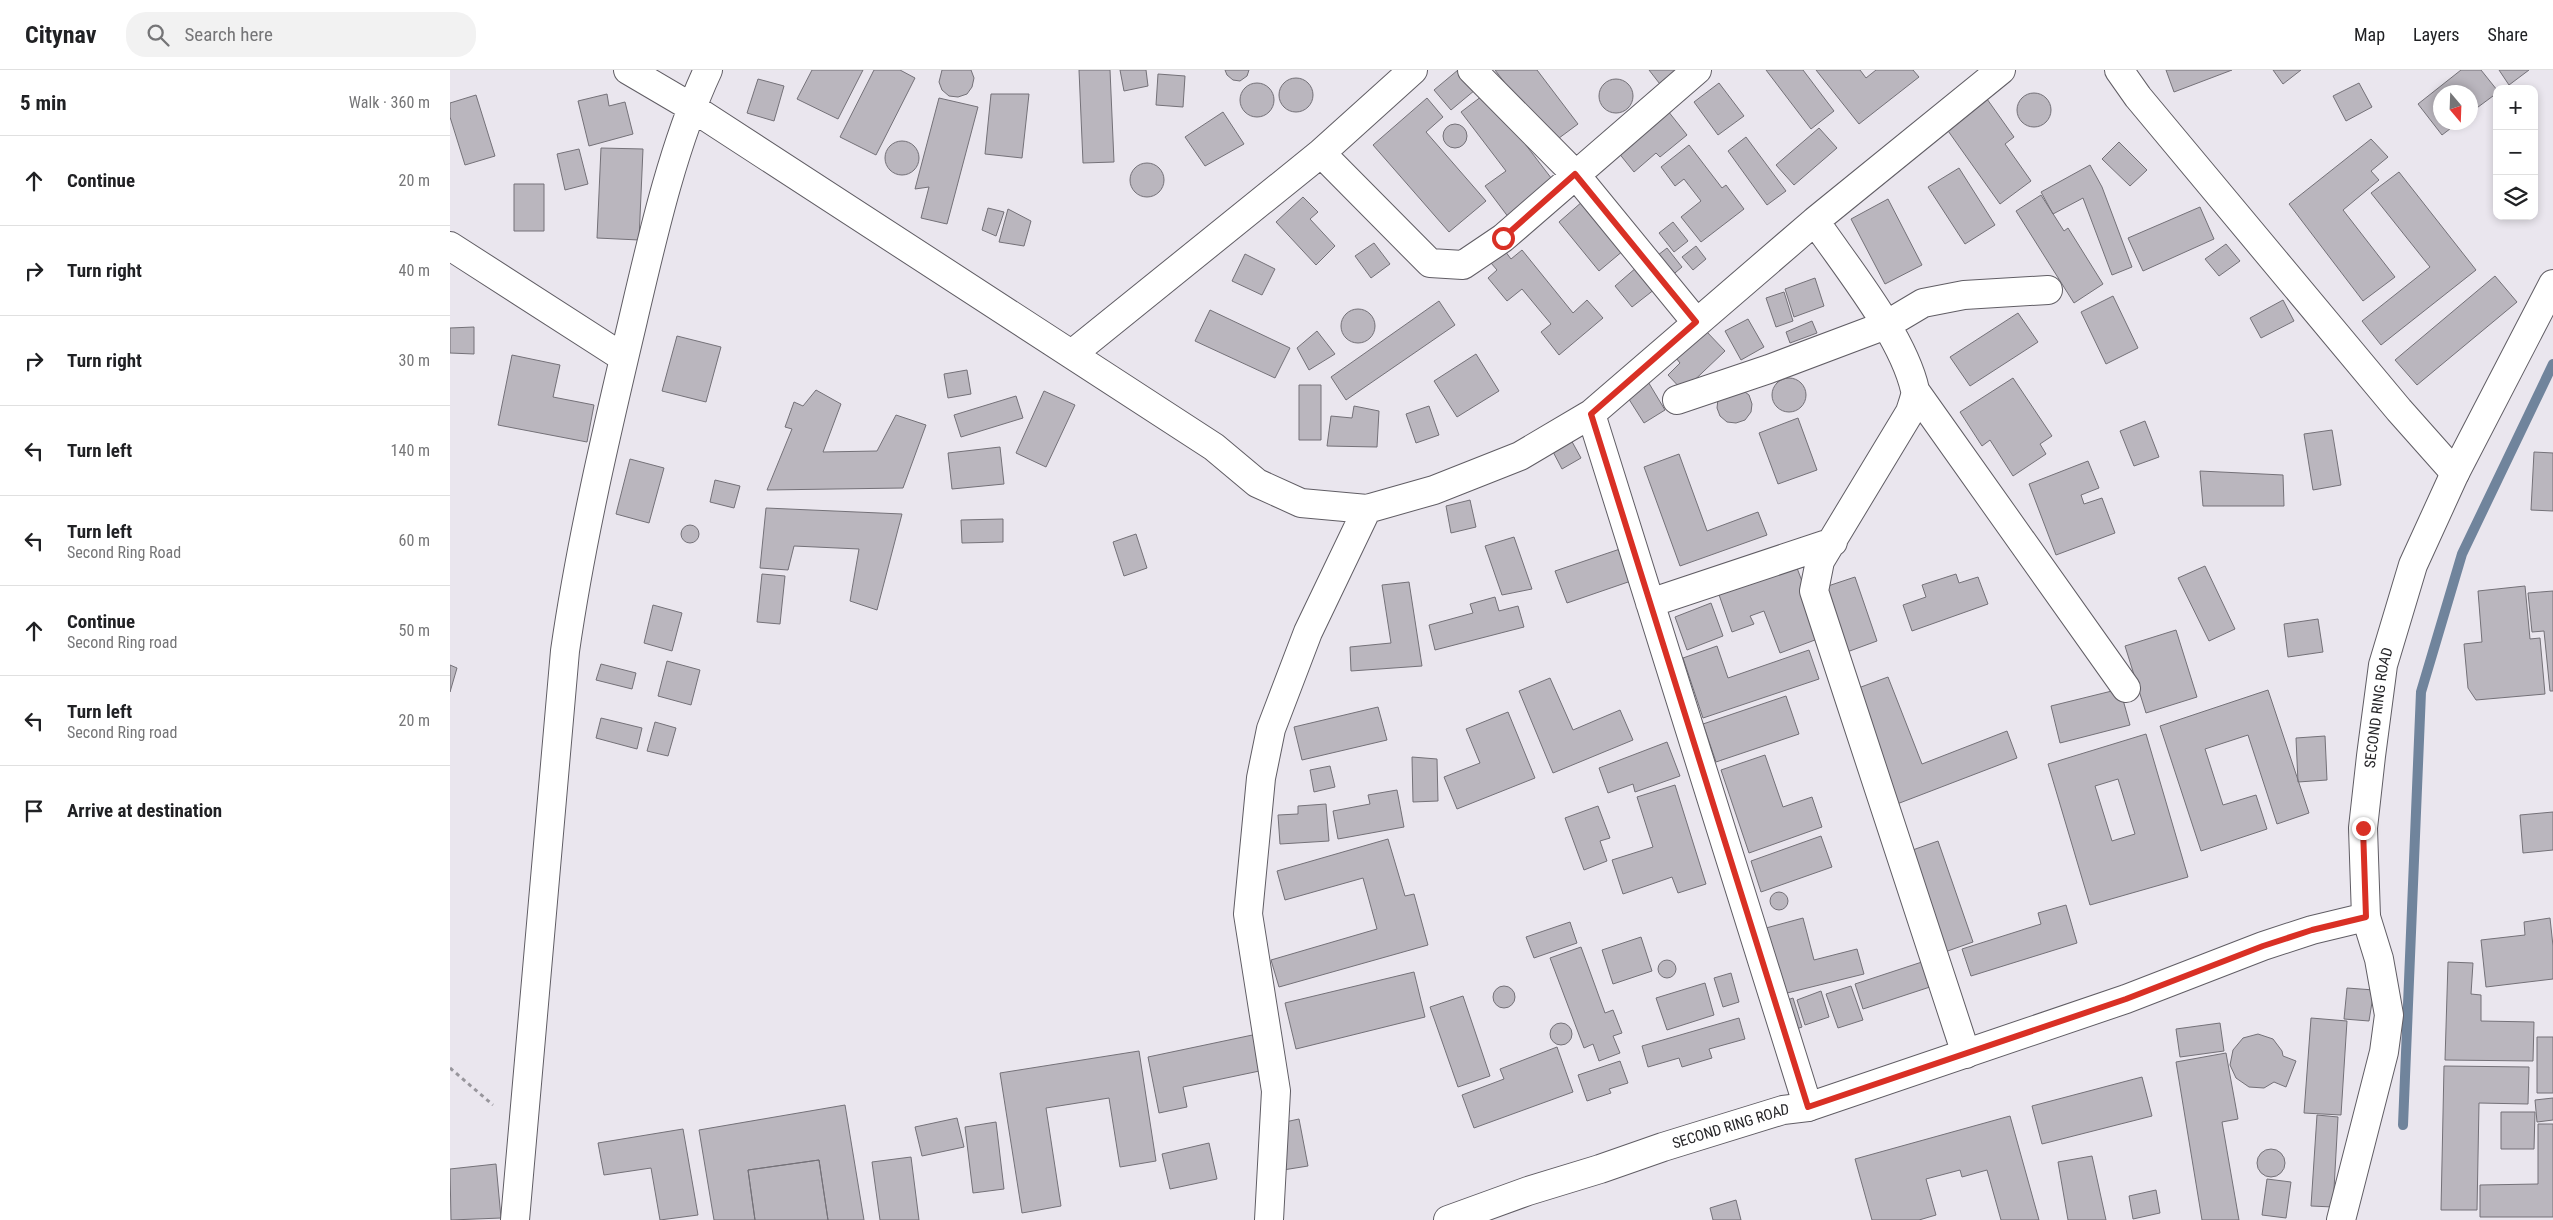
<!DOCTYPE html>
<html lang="en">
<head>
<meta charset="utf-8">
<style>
	:root { --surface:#fff; --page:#f2f2f2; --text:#202124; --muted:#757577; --line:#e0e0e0 }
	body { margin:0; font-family:"Roboto Condensed",sans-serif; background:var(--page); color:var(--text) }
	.controls { position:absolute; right:15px; top:15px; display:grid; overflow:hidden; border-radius:10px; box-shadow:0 2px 8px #0003 }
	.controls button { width:45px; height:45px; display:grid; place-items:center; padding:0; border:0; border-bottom:1px solid var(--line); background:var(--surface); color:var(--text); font:25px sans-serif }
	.compass { position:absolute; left:1983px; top:15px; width:45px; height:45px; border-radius:50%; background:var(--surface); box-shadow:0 2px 8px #0003; rotate:161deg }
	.stop { position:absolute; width:15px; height:15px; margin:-11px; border:4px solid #d93025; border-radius:50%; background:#fff }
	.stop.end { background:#d93025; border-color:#fff; box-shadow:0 1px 5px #0008 }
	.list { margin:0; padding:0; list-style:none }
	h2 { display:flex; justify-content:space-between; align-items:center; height:65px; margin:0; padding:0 20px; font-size:21px }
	h2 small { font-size:16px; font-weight:400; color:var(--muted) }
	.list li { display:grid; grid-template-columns:32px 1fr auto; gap:15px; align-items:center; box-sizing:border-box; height:90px; padding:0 20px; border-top:1px solid var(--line) }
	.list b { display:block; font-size:19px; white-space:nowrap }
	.list p { margin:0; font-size:16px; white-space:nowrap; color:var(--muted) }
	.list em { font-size:16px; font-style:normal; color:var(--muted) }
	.icon { flex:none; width:28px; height:28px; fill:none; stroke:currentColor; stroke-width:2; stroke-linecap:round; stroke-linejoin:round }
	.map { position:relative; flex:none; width:2103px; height:1150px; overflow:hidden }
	header { display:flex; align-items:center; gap:30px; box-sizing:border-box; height:70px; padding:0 25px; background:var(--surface); border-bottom:1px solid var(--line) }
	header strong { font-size:24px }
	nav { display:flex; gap:28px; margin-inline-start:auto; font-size:18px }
	.search { width:350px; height:45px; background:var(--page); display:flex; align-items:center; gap:12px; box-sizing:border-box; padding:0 18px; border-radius:20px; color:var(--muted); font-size:19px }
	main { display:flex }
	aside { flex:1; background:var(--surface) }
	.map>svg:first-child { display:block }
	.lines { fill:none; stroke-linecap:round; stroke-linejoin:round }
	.stream { stroke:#70849c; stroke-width:10 }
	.building { fill:#bab6be; stroke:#747178; fill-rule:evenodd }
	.minor-casing { stroke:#605d64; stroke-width:30 }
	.tertiary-casing { stroke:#605d64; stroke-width:30 }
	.path { stroke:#98969c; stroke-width:3; stroke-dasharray:4 4; stroke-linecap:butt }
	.minor { stroke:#fff; stroke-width:28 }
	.tertiary { stroke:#fff; stroke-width:28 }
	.route { stroke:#d93025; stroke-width:6 }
	.labels { text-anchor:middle; stroke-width:4; stroke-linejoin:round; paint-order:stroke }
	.street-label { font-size:15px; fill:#272629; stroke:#f7f3fc }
</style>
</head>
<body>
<header>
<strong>Citynav</strong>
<div class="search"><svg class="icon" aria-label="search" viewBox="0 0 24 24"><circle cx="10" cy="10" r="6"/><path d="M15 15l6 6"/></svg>Search here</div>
<nav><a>Map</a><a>Layers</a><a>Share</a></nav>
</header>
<main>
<aside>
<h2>5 min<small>Walk · 360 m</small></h2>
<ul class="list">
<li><svg class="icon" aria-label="ahead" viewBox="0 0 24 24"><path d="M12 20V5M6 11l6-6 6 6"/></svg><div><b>Continue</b></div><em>20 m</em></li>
<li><svg class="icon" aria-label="right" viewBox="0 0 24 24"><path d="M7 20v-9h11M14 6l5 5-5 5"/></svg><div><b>Turn right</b></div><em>40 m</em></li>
<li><svg class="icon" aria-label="right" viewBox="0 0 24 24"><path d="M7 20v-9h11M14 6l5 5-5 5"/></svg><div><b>Turn right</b></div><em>30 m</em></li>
<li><svg class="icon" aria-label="left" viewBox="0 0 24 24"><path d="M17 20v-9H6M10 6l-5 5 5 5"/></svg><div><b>Turn left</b></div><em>140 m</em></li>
<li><svg class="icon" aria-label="left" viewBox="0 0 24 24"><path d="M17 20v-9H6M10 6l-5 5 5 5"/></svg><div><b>Turn left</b><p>Second Ring Road</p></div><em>60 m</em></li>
<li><svg class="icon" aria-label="ahead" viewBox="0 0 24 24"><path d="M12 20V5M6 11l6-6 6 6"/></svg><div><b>Continue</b><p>Second Ring road</p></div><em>50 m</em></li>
<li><svg class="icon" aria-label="left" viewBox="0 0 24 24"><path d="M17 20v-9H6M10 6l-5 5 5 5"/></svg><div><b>Turn left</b><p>Second Ring road</p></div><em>20 m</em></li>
<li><svg class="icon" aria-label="arrive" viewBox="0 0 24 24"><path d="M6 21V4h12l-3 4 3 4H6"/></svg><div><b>Arrive at destination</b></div></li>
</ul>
</aside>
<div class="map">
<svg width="2103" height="1150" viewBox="0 0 2103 1150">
	<rect width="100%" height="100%" fill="#eae6ee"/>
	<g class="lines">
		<!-- stream -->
		<path class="stream" d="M1953,1055L1971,622L2012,484L2103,294"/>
	</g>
	<!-- building -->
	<path class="building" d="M362,0H413L388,49L347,29Z
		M424,0H450L465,8L426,85L390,67Z
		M492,0H521L524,8L522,17L517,24L508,27L499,26L492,20L489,12Z
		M629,0H660L664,92L633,93Z
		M670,0H696L698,16L674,21Z
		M775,0H799L797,6L790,11L783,10L777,5Z
		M1008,0H1018L1031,15L1001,40L984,20Z
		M1045,0H1087L1128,54L1101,74Z
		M1199,0H1236L1213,18Z
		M1316,0H1353L1384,41L1361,59Z
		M1366,0H1410L1416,8L1426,0H1463L1469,7L1409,54Z
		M1716,0H1782L1724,22Z
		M1823,0H1851L1833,14Z
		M2011,0H2031L2047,20V23L2020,43V22H1990V52H2009L1992,65L1968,34Z
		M2049,0H2079L2059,15Z
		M708,4L735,6L733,37L706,35Z
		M829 25a17 17 0 1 1 34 0a17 17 0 1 1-34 0Z
		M1149 26a17 17 0 1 1 34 0a17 17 0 1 1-34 0Z
		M308,9L334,16L324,51L297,43Z
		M790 30a17 17 0 1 1 34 0a17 17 0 1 1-34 0Z
		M1269,13L1294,46L1268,65L1244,32Z
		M1909,13L1922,37L1896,51L1883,26Z
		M1567 40a17 17 0 1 1 34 0a17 17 0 1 1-34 0Z
		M1036,23L1105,113L1059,148L1035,116L1056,101L1011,42Z
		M157,24L159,36L175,32L183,64L139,76L128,31Z
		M541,24H579L572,88L535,84Z
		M26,25L45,86L15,95L0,47V33Z
		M489,28L528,37L497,154L471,148L479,117L465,119Z
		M977,28L993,47L976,62L1036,131L999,162L923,75Z
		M1537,29L1564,67L1555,74L1581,111L1550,134L1496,58Z
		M1214,36L1237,65L1210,87L1206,83L1184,102L1164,77Z
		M773,42L794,74L755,96L735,67Z
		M993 66a12 12 0 1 1 24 0a12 12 0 1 1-24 0Z
		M1369,58L1387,78L1344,115L1326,95Z
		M1296,67L1336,121L1317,135L1278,81Z
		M1921,69L1938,87L1921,101L1929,110L1893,140L1945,207L1913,231L1839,134Z
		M435 88a17 17 0 1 1 34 0a17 17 0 1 1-34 0Z
		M1669,72L1697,100L1680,116L1652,89Z
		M1239,75L1272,118L1276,115L1294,139L1251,172L1231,147L1251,131L1234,109L1225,116L1211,97Z
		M151,78L193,79L189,170L147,168Z
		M129,79L138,114L115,120L107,84Z
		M680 110a17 17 0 1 1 34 0a17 17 0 1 1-34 0Z
		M1640,95L1652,117L1682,197L1662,205L1633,128L1603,144L1591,122Z
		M1509,98L1545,155L1515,174L1478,117Z
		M1949,102L2026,200L1931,275L1912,251L1980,197L1921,123Z
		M64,114H94V161H64Z
		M1591,125L1614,161L1618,158L1653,214L1624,233L1566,141Z
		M853,127L868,142L860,149L885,176L866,195L826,152Z
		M1438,129L1472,195L1435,214L1401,149Z
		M1133,131L1174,180L1149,201L1109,152Z
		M1750,137L1764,169L1693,201L1678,168Z
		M538,138L554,142L546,166L532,160Z
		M558,139L581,151L574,176L549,172Z
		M1223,152L1238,171L1224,182L1209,163Z
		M924,173L940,194L921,208L905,186Z
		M1776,174L1790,191L1769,206L1755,189Z
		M1246,176L1256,189L1243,200L1232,187Z
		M1217,178L1232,197L1219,208L1203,189Z
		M1072,180L1123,243L1137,230L1153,248L1109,285L1091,262L1101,254L1072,219L1057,231L1038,208L1047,200L1041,193L1055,181L1061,189Z
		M795,184L825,199L812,225L782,211Z
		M1187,197L1205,219L1182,237L1165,216Z
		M2045,206L2067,232L1967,315L1945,290Z
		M1365,208L1374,236L1344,247L1335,219Z
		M1334,222L1343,251L1326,257L1316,228Z
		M1663,226L1688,278L1656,294L1631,242Z
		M1833,230L1844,251L1811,268L1800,248Z
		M989,231L1005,255L896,330L881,307Z
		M891 256a17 17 0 1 1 34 0a17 17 0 1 1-34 0Z
		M760,240L840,278L825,308L745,271Z
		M1568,243L1588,272L1520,316L1500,287Z
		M1298,249L1314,277L1291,290L1275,261Z
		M1362,251L1367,263L1340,273L1336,262Z
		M24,257V284L0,283V258Z
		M867,261L885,284L859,300L847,278Z
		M1256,261L1275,281L1233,321L1218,305L1230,293L1226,288Z
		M227,266L271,277L256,332L212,321Z
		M1026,284L1049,321L1007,347L984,311Z
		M62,285L110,295L103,327L144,335L137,372L48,355Z
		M517,300L521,324L498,328L494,304Z
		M1322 325a17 17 0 1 1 34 0a17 17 0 1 1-34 0Z
		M1563,308L1602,366L1590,374L1596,384L1563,406L1540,370L1532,376L1510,342Z
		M1197,310L1215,340L1194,353L1175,323Z
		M849,315H871V370H849Z
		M1291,319L1299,325L1302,334L1301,342L1295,350L1286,353L1277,352L1270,346L1267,338L1268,329Z
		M366,320L391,334L373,382L427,381L446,345L476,355L453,418L317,420L342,359L335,357L344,332L353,336Z
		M594,321L625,335L596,397L566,383Z
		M566,326L573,348L511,367L504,345Z
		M904,336L929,341L927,377L877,376L881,346L902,348Z
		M979,336L989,365L966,373L956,344Z
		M1348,348L1367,400L1328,414L1309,363Z
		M1695,351L1709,387L1684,396L1670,361Z
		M1882,360L1891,415L1863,420L1854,364Z
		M1120,368L1131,388L1112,399L1101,378Z
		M550,377L554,414L502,419L498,383Z
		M2084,382L2103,383V441L2081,440Z
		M1229,384L1257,461L1308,442L1317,465L1230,496L1194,397Z
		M180,389L214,398L199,453L166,444Z
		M1638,391L1649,418L1631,425L1634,434L1652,428L1665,463L1606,485L1579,414Z
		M1750,401L1833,405L1834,436H1753Z
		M265,410L290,416L284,438L260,432Z
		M1020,430L1026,457L1001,463L996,436Z
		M316,438L452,444L427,540L400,531L409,479L344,476L338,500L310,498Z
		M553,449V472L512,473L511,450Z
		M231 464a9 9 0 1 1 18 0a9 9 0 1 1-18 0Z
		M686,464L697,498L674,506L663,472Z
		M1064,467L1082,519L1052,525L1035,476Z
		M1170,479L1181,511L1117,533L1105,501Z
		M1344,490L1373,567L1330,583L1314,541L1300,546L1304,554L1282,562L1267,519Z
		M1755,496L1785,559L1759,571L1728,508Z
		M312,504L335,506L330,554L307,552Z
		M1506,504L1509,513L1528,507L1538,534L1462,561L1453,535L1476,527L1472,515Z
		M1405,507L1427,571L1397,582L1375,517Z
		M959,512L972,596L901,601L900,577L941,573L932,515Z
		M2075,516L2080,569L2090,568L2095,624L2026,630L2018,618L2014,574L2032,572L2028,521Z
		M2103,521V621H2100L2094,561L2082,562L2078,523Z
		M1045,527L1049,541L1068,536L1074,557L985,580L979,555L1023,543L1020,534Z
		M1261,533L1273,566L1237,580L1225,547Z
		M203,535L232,543L222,581L194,573Z
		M1868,549L1873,582L1838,587L1834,554Z
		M1726,560L1747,627L1696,643L1675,576Z
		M1267,576L1278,608L1359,580L1369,609L1253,648L1233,588Z
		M217,591L250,600L241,635L208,626Z
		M151,594L186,603L182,619L146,610Z
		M0,595L7,598L0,622Z
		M1438,607L1472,694L1557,661L1567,688L1447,734L1403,620Z
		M1100,608L1123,660L1170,640L1183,670L1103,703L1069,621Z
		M1670,619L1680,655L1610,673L1601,636Z
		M1818,620L1859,743L1827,754L1798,665L1755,679L1773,735L1806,725L1817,759L1751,781L1710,656Z
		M1336,626L1349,664L1266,692L1253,654Z
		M928,637L937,670L852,690L844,657Z
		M1058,642L1085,708L1007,739L994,707L1030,693L1016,659Z
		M151,648L192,658L187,679L146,668Z
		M205,652L226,658L218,686L197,681Z
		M1696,664L1738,807L1640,835L1598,694ZM1668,709L1685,764L1662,771L1645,716Z
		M1875,666L1877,710L1848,712L1846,668Z
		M1217,672L1230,706L1185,722L1183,714L1158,723L1149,698Z
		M1315,685L1333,737L1362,727L1372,757L1299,783L1271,700Z
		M962,687L987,689L988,731L963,732Z
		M880,696L885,717L864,722L860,700Z
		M1225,715L1256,814L1228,823L1222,807L1173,824L1162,790L1203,777L1187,727Z
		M947,720L954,757L888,769L883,741L920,734L918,725Z
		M876,734L879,771L830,774L828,745L848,744V736Z
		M1148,736L1160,768L1150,771L1157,791L1134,800L1115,748Z
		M2103,742V780L2073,783L2070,745Z
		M1371,766L1382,797L1311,822L1301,791Z
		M938,769L955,826L964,824L978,875L829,917L821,890L927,859L913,808L835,830L827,801Z
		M1488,771L1523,872L1492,883L1457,782Z
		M1320 831a9 9 0 1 1 18 0a9 9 0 1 1-18 0Z
		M1616,835L1627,873L1521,906L1512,879L1591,854L1588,843Z
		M1353,848L1364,890L1407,879L1414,904L1333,924L1316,858Z
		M2100,848L2103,876V909L2036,917L2031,870L2075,865L2074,852Z
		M1120,852L1127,873L1084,888L1076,867Z
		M1191,867L1202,901L1163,914L1152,880Z
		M1131,877L1155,943L1163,940L1172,963L1163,966L1170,983L1149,991L1143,974L1134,978L1100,888Z
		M1208 899a9 9 0 1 1 18 0a9 9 0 1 1-18 0Z
		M1478,890L1486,915L1413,939L1405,914Z
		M1998,892L2023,893L2021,924L2031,925V951L2084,952L2083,991L1995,990Z
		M964,902L975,947L846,979L835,933Z
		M1281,903L1289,932L1273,937L1264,908Z
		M1255,913L1264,945L1217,960L1206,928Z
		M1401,916L1413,950L1388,958L1376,924Z
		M1043 927a11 11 0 1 1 22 0a11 11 0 1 1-22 0Z
		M1897,918L1924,920L1919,951L1894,949Z
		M1371,921L1379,947L1355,955L1347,930Z
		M1013,926L1040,1006L1008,1017L980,937Z
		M1343,928L1352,957L1338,962L1329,933Z
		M1289,948L1295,969L1259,979L1262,988L1232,997L1229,988L1198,997L1192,976Z
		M1861,948L1897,951L1891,1045L1854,1043Z
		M1770,953L1774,981L1730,987L1726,959Z
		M1100 964a11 11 0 1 1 22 0a11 11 0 1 1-22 0Z
		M812,963L819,999L733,1017L737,1037L709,1043L698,987Z
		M1808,964L1823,969L1832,981L1833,986L1846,991L1836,1017L1824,1012L1814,1018L1799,1017L1786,1008L1780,995L1783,980L1793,968Z
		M2087,967H2103V1023H2087Z
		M1107,977L1123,1022L1024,1058L1012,1025L1054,1009L1050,999Z
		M689,981L706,1091L670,1097L659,1028L596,1038L611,1136L572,1143L550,1003Z
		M1776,983L1788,1049L1772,1052L1789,1150H1752L1726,992Z
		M1170,991L1178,1013L1159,1019L1161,1023L1137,1031L1128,1005Z
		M1994,996L2079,997L2078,1034L2029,1033L2027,1140H1991Z
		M1692,1007L1702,1046L1592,1074L1582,1036Z
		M2103,1028V1050L2087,1052L2085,1030Z
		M395,1035L414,1150H378L369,1090L298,1100L305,1150H264L249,1060Z
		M2051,1042H2085L2084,1079H2051Z
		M1867,1045L1888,1047L1883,1137L1861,1136Z
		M1560,1046L1589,1150H1551L1537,1100L1512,1107L1510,1100L1476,1109L1486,1145L1469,1150H1422L1405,1089Z
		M507,1048L514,1077L472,1086L465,1057Z
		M849,1049L858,1096L833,1100L826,1054Z
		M546,1052L554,1119L523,1123L515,1057Z
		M2088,1054H2103V1147H2030V1115L2088,1114Z
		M233,1059L248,1145L210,1150L201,1098L154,1105L148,1073Z
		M759,1073L767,1109L720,1119L712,1084Z
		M1807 1093a14 14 0 1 1 28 0a14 14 0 1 1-28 0Z
		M1642,1086L1656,1150H1618L1608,1092Z
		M461,1087L469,1150H430L422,1092Z
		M369,1090L378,1150H305L298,1100Z
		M46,1094L51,1148L1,1150L0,1099Z
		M1817,1109L1841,1112L1836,1148L1812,1145Z
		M1706,1120L1710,1143L1683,1149L1679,1126Z
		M1286,1130L1291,1150H1263L1260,1138Z"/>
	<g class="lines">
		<!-- minor casing -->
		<g class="minor-casing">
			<path id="minor" d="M178,0L241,37L764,377L807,413L851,433L917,439L984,420L1070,386L1141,344L1365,151L1551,0
				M1022,0L1125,104L1246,252
				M1669,0L1688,27L1949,340L2005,403
				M871,83L980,193L1013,195L1053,168L1247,0
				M1365,151C1397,198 1453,266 1465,320C1466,326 1462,335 1460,342L1370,491L1364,521L1516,984
				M0,176L174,288
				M622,284L871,83L963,0
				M1466,322L1676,618
				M1227,330L1319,299L1436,255L1473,233L1514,225L1598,220
				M1141,344L1358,1037
				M1200,533L1383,472
				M65,1150L115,581C131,470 157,360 183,250C202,169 223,75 258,0
				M819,1150L826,1021L798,844L811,708L821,659L858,562L917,439
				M1891,1150L1934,982L1939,945L1929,889L1916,847"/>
		</g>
		<!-- tertiary casing -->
		<g class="tertiary-casing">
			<g id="tertiary">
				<path id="s1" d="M998,1150L1078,1121L1150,1099L1213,1077L1333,1040L1358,1037L1676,929L1813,876L1862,860L1916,847L1913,758L1921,686L1933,595L1963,495L2005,403L2103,214"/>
			</g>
		</g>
		<!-- path -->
		<path class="path" d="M0,998L43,1035"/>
		<!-- minor -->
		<use href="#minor" class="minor"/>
		<!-- tertiary -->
		<use href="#tertiary" class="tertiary"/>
	</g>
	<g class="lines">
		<!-- route -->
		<path class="route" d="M1053,168L1125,104L1246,252L1141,344L1358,1037L1676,929L1813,876L1862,860L1916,847L1913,758"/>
	</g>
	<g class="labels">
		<!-- street labels -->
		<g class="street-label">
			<text dy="5" stroke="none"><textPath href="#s1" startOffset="1178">SECOND RING ROAD</textPath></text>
			<text dy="5" stroke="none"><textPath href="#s1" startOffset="298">SECOND RING ROAD</textPath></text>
		</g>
	</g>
</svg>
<div class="controls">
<button>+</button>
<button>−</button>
<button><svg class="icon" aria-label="layers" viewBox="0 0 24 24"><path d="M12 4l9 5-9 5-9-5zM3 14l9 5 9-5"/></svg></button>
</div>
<svg class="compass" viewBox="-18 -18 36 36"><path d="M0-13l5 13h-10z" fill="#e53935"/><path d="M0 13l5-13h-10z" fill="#757577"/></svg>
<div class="stop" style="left:1053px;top:168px"></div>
<div class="stop end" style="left:1913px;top:758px"></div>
</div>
</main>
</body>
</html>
